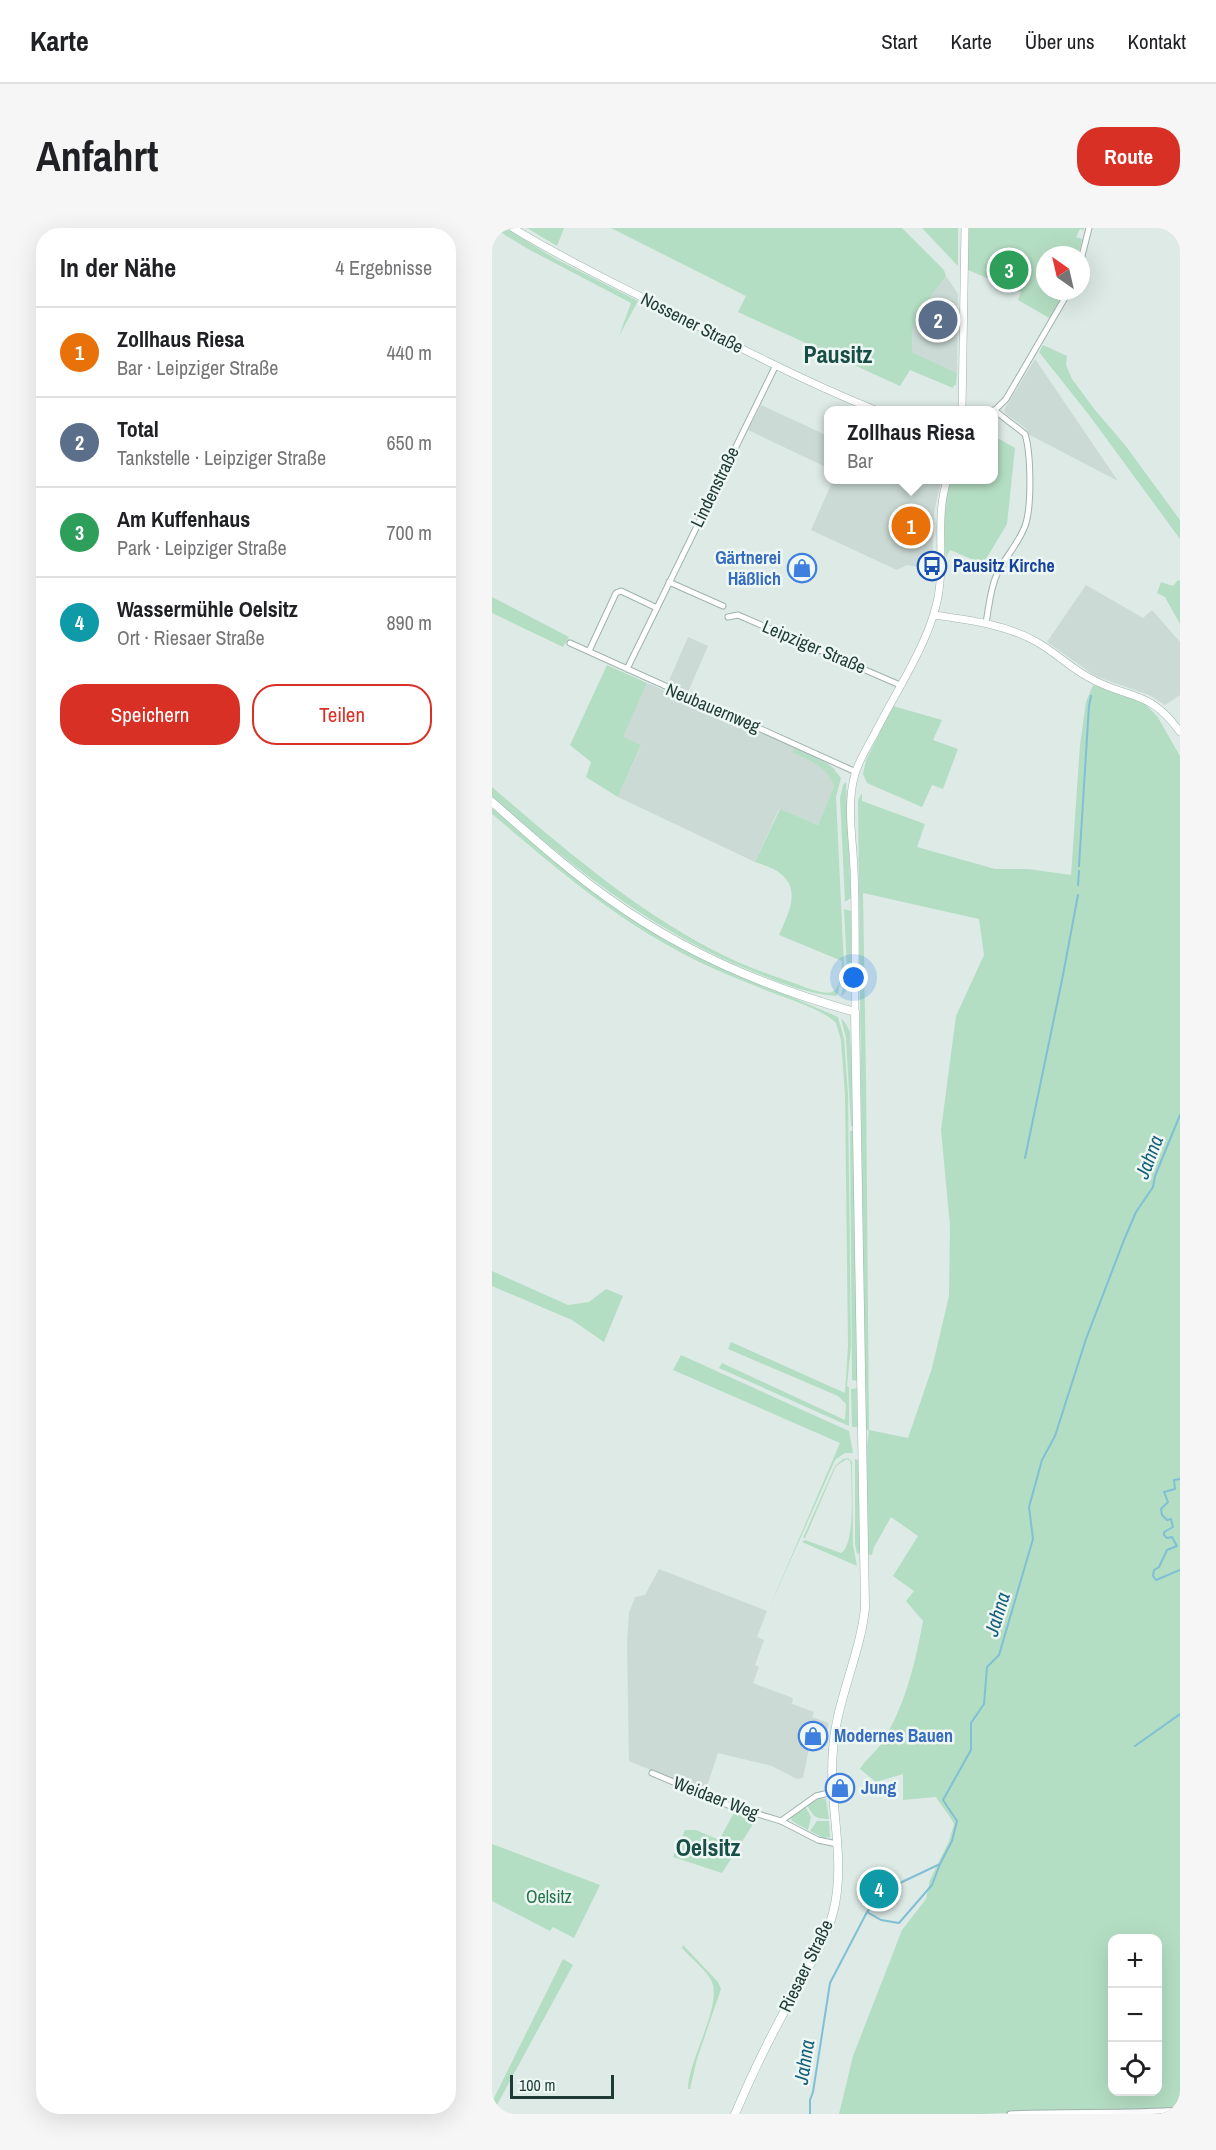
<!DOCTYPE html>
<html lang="de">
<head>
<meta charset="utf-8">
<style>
	:root { --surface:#fff; --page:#f6f6f6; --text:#202124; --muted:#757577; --line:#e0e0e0; --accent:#d93025 }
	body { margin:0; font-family:"Archivo Narrow",sans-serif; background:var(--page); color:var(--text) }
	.controls { position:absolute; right:18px; bottom:18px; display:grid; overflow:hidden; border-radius:12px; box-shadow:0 6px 24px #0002 }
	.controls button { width:54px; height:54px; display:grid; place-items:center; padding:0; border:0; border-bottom:2px solid var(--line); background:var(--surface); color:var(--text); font:30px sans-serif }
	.compass { position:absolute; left:544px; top:18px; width:54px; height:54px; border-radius:50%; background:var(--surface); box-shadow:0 6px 24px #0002; rotate:326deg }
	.scale { position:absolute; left:18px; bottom:15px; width:104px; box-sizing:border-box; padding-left:6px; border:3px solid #1e3b36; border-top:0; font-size:16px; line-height:21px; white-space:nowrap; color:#1e3b36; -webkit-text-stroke:4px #eef7f3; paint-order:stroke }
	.you { position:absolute; left:362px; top:750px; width:21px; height:21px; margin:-15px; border:4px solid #fff; border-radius:50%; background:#1a73e8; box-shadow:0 0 0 9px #1a73e833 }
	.badge { display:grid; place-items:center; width:39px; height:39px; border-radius:50%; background:var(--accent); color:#fff; font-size:20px; font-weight:700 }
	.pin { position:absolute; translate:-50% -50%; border:3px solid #fff; box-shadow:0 2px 6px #0006 }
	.popup { position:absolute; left:332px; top:178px; width:174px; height:78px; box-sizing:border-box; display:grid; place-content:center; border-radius:12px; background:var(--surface); filter:drop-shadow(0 2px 4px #0005); font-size:20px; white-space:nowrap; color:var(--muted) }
	.popup b { font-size:22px; color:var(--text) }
	.popup::after { content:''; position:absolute; left:50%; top:100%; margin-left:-12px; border:12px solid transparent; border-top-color:var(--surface) }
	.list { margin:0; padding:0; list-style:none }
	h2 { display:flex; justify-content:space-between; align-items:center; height:78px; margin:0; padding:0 24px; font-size:26px }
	h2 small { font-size:20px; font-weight:400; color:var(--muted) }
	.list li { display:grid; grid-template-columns:39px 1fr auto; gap:18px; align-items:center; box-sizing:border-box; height:90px; padding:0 24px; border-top:2px solid var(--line) }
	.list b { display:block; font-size:22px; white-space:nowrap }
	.list p { margin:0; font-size:20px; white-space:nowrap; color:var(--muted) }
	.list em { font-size:20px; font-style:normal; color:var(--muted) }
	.actions { display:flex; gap:12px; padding:18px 24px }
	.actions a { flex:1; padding:14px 0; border:2px solid var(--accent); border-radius:24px; text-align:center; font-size:21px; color:var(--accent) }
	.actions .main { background:var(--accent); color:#fff }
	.icon { flex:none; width:33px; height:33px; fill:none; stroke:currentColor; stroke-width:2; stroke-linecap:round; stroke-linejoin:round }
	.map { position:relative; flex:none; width:688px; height:1886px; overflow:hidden; border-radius:24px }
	header { display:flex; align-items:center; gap:36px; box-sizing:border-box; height:84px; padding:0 30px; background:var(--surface); border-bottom:2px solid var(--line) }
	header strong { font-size:28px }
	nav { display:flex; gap:33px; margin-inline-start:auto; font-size:21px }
	.intro { display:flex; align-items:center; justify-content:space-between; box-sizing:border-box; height:144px; padding:0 36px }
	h1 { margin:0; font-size:42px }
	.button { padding:15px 27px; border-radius:24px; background:var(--accent); color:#fff; font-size:21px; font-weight:700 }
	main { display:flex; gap:36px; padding:0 36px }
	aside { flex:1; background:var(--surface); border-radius:24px; box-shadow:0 6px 24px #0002 }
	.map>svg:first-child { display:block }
	.built { fill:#cbdad5 }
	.green { fill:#b4dec3; fill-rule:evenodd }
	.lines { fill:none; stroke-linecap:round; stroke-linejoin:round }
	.stream { stroke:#80bfd4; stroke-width:2 }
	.minor-casing { stroke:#a0b2ae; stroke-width:7 }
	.tertiary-casing { stroke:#a0b2ae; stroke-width:8 }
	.secondary-casing { stroke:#9cb7b0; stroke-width:9 }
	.minor { stroke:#fff; stroke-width:5 }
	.tertiary { stroke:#fff; stroke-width:7 }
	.secondary { stroke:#fff; stroke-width:8 }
	.labels { text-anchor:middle; stroke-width:5; stroke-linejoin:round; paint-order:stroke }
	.street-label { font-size:18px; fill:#1e3b36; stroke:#eef7f3 }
	.shop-label { font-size:18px; font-weight:bold; fill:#366cbe; stroke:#eef7f3; text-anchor:start }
	.transit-label { font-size:18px; font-weight:bold; fill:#164399; stroke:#eef7f3; text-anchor:start }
	.park-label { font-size:18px; fill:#26744c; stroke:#eef7f3 }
	.water-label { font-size:20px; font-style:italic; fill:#155f7a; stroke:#eef7f3 }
	.district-label { font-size:24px; font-weight:bold; fill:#194e46; stroke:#eef7f3 }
</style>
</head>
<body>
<header>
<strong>Karte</strong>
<nav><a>Start</a><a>Karte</a><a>Über uns</a><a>Kontakt</a></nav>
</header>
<div class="intro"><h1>Anfahrt</h1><a class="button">Route</a></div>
<main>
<aside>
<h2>In der Nähe<small>4 Ergebnisse</small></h2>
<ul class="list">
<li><span class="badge" style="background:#e8710a">1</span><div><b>Zollhaus Riesa</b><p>Bar · Leipziger Straße</p></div><em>440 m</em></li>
<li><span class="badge" style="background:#5c6f8a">2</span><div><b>Total</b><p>Tankstelle · Leipziger Straße</p></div><em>650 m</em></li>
<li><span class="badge" style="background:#2e9e5b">3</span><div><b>Am Kuffenhaus</b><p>Park · Leipziger Straße</p></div><em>700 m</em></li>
<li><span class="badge" style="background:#0f9aa8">4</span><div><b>Wassermühle Oelsitz</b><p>Ort · Riesaer Straße</p></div><em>890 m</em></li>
</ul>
<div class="actions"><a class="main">Speichern</a><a>Teilen</a></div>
</aside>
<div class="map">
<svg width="688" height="1886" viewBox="0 0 688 1886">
	<rect width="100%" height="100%" fill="#ddeae6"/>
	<!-- built -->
	<path class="built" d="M454,48L466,66L465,145L420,124L421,98L430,85L428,83Z
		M543,131L626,253L536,206L535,201L514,186L512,182Z
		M269,177L336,208V240L256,202Z
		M341,252H444L449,253L442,285L440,341L415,337L405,342L319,302Z
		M594,357L651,390L660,382L688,414V467L673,477L657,467L603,448L555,414Z
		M196,409L216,418L196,464L176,455Z
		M155,455L303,519L333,533L343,541L342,558L326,597L287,581L263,634L126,569L149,518L130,509Z
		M167,1341L275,1383L265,1409L272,1412L263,1437L267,1439L261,1455L301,1470L300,1476L322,1484L320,1489L337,1495L331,1522L317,1521L311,1550L305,1551L280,1538L226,1525L213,1564L137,1533L135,1415L137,1385L143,1369L153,1367Z"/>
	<!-- green -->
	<path class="green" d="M2,0H13L62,30L146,73L127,108L139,75L36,21Z
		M35,0H72L65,18Z
		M119,0H410L452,42L454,48L428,83L430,85L421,98L420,124L465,145L464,157L461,158V160L418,142L408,158L246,84L254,68Z
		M430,0H466V38Z
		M477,0H592V2L588,1L584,9L590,11V13L586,27H553V63H572L559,91L526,72L529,64L476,42Z
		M551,117L575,128L574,137L580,151L603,182L633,217L688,292V311L597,187L547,124Z
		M502,208L523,220L515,296L491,336L458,322L454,329C450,303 451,277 459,252H502Z
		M686,352L688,353V396L673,369L665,365L669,354L681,358Z
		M0,369L77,409L71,419L0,385Z
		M115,437L155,455L131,509L149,517L126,569L94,549L99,534L78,517Z
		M601,457L641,469L654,477L665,488L688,528V1880L654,1883L586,1882L489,1886H347L361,1828L410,1702L434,1671L438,1652L457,1613L462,1596C457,1586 450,1579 444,1569L411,1572V1546L384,1554L368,1541C373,1532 383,1525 389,1516C413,1479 423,1436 431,1393L414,1373L422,1363L401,1348L426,1308L399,1289L382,1319L380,1327L375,1326L373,1232L377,1203L373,1200L372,1152L366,572L370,565V573L433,596L425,619L503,641H536L579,647L588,517L594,474ZM371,665L487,691L492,727L464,788L449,902L458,998L457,1068L440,1140L416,1210L377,1202L374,851ZM620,1710H666V1864H620Z
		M401,478L450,492L441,512L466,521L451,561L440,557L430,579L375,555L371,546L374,532Z
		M303,519C320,527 337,533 349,550L344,569L352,738L345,768C316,766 289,755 262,744C159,703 83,641 0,569V559C70,619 139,679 221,722C247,736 275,746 302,755C310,758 335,769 342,763C349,758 349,741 350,733L287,707C295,688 310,663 289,646C283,640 271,637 263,634L288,581L326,597L342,558C336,540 317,531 300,524Z
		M354,554L359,670L353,674L348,570L351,557Z
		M0,580L77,644L218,734L346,789L352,811L356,866L359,1118L355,1158L357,1160V1198L227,1140L230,1135L353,1192L354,1176L346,1168L236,1121L239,1114L353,1165L356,1118L353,866L349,812L344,795C330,780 286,768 266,759C236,747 206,735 179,719C113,683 57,634 0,586Z
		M352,681L359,683C360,701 366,759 349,768L355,742Z
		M349,790L354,796L358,804L363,898H359L354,810Z
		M358,903H362L366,1153L360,1152Z
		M0,1043L76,1077L97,1074L114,1061L131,1068L112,1114L80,1092L0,1058Z
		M189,1127L357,1203L361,1225H353L343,1232L276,1383L348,1215L181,1142Z
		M365,1160L366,1198L364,1199H360L359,1161Z
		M356,1230L360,1234L361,1317L365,1338L310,1314L313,1312L349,1325C364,1316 359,1256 359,1237L358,1233L355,1231L344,1238L313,1310H311L343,1238L351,1231Z
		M363,1231L366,1232L368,1322L367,1325L365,1326L363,1316Z
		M328,1570L334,1571L337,1591C323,1591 321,1588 315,1577Z
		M313,1578L319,1589L316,1602L300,1593L299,1589Z
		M243,1583L265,1590L230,1645L181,1629L193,1602H204L227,1612Z
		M325,1593H337L338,1609L332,1610L318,1603Z
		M0,1616L108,1657L82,1710L61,1699L58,1703L0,1673Z
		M191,1717L226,1754L229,1761L205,1831L198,1861H196C196,1832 232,1775 219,1752C212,1740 199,1730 190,1720Z
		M71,1731L81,1737L0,1886V1874Z"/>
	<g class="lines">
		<!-- stream -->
		<path class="stream" d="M587,638L597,478L599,468
			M586,657L587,643
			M533,930L571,747L586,667
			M688,1251L682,1252L683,1261L672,1264L676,1274L669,1281L670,1287L675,1292L679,1291L681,1299L672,1304V1307L675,1310L680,1309L685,1318L675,1322L667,1339L662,1342L661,1348L664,1352L688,1342
			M643,1518L688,1486
			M375,1684L389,1692L407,1695L440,1657L448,1636
			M318,1886V1872L321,1864L338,1755L375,1684L385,1672L410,1654L448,1636L460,1613L465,1593L451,1572L479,1522V1495L492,1476L495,1439L507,1427L541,1311L537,1279L550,1232L563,1208L594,1111L632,1012L644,984L661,959L663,948L688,887"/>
		<!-- minor casing -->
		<g class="minor-casing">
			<path id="minor" d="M589,32L597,0
				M502,183L514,171L577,63
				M177,354L231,378
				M236,389L246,387L408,457
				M494,395C497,379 498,361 505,346C513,329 527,315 533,298C540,279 539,225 533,206L502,182
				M78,415L364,544
				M97,423L124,365L129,363L165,380
				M135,441L283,139
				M160,1545L236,1577L289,1593L326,1612L345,1616
				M289,1593L324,1568L341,1564
				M518,1886C574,1883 632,1886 688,1882"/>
		</g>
		<!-- tertiary casing -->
		<g class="tertiary-casing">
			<path id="tertiary" d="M21,0C68,29 118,53 167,78C238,115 309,152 383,182
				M470,182L473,0
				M442,387C476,392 512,396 543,413C562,423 577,439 596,449C635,472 657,460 688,504
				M363,784C363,736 364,689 362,642C361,611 354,577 363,546C367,532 376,518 383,505C402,467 434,419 444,378C455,336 442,293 455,252"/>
		</g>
		<!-- secondary casing -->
		<g class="secondary-casing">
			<path id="secondary" d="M0,574C38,607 75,641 116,670C189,723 276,760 363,784L373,1380C368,1428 344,1473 341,1522C336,1576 355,1632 341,1685C332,1717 312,1746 297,1775C277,1811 259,1848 243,1886"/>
		</g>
		<!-- minor -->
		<use href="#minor" class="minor"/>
		<!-- tertiary -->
		<use href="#tertiary" class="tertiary"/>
		<!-- secondary -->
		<use href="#secondary" class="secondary"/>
	</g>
	<!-- icons -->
	<defs>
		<g id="bus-ring" transform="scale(1.5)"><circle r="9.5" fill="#eef7f3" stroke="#1a4fb4" stroke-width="1.5"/><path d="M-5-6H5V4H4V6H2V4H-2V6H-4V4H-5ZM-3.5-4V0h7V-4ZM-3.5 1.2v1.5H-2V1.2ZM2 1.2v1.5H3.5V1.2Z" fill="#1a4fb4"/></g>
		<g id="shop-ring" transform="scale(1.5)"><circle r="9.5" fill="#eef7f3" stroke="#3f7fe0" stroke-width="1.5"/><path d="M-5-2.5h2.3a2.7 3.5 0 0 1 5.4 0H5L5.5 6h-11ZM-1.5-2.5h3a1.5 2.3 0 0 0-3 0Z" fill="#3f7fe0"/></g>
	</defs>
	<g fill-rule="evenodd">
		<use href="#bus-ring" x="440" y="338"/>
		<use href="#shop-ring" x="310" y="340"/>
		<use href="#shop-ring" x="321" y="1508"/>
		<use href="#shop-ring" x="348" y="1560"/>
	</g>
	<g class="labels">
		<!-- street labels -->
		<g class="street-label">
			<text transform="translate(200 95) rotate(27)" y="6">Nossener Straße</text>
			<text transform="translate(223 259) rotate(-64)" y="6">Lindenstraße</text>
			<text transform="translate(322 419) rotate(23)" y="6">Leipziger Straße</text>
			<text transform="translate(221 480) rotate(23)" y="6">Neubauernweg</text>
			<text transform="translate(224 1570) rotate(21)" y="6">Weidaer Weg</text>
			<text transform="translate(314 1738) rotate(-64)" y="6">Riesaer Straße</text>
		</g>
		<!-- shop labels -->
		<g class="shop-label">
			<text x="289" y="336" text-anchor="end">Gärtnerei<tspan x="289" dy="21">Häßlich</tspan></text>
			<text x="342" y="1514">Modernes Bauen</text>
			<text x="369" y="1566">Jung</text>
		</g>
		<!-- transit labels -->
		<g class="transit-label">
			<text x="461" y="344">Pausitz Kirche</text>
		</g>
		<!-- park labels -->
		<g class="park-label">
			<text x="57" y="1675">Oelsitz</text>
		</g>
		<!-- water labels -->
		<g class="water-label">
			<text transform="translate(657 929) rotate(-69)" y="7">Jahna</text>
			<text transform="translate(505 1386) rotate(-73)" y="7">Jahna</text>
			<text transform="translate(312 1834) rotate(-81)" y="7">Jahna</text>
		</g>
		<!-- district labels -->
		<g class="district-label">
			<text x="346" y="135">Pausitz</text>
			<text x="216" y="1628">Oelsitz</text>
		</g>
	</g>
</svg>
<div class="controls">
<button>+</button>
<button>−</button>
<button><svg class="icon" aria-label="locate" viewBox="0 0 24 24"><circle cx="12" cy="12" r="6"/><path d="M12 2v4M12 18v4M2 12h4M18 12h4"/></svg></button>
</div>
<svg class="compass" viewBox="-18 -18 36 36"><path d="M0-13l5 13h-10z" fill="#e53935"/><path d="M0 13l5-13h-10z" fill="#757577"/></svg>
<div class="scale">100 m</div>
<div class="you"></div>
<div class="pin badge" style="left:419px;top:298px;background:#e8710a">1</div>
<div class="popup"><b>Zollhaus Riesa</b>Bar</div>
<div class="pin badge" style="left:446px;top:92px;background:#5c6f8a">2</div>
<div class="pin badge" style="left:517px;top:42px;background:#2e9e5b">3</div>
<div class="pin badge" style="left:387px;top:1661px;background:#0f9aa8">4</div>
</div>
</main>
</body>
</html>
